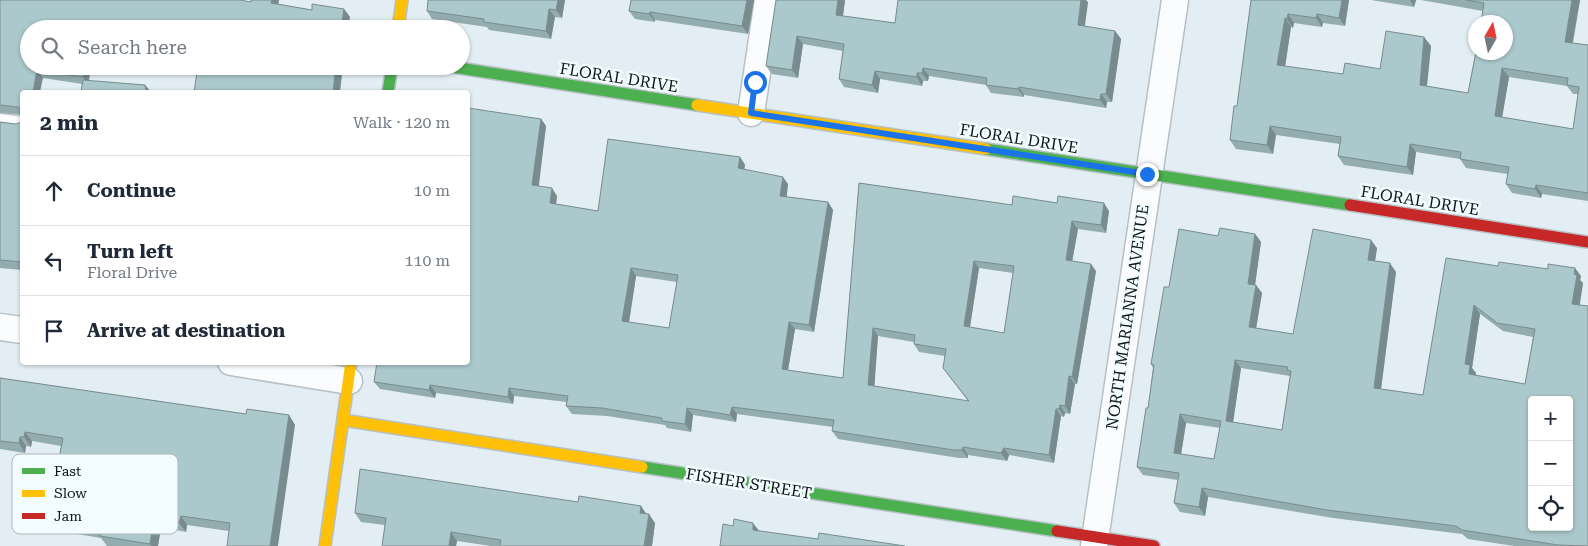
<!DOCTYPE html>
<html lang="en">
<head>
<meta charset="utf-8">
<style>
	:root { --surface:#fff; --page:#f2f2f3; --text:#1f2937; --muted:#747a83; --line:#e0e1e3 }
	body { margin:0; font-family:"Roboto Serif",serif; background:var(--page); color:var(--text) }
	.controls { position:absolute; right:15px; bottom:15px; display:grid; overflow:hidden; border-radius:5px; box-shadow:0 1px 4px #0004 }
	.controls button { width:45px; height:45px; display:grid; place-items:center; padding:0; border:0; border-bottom:1px solid var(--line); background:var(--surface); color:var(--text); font:25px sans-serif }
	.compass { position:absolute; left:1468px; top:15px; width:45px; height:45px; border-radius:50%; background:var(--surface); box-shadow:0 1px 4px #0004; rotate:9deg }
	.stop { position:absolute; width:15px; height:15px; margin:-11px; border:4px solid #1a73e8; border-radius:50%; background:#fff }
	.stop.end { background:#1a73e8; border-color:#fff; box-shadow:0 1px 5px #0008 }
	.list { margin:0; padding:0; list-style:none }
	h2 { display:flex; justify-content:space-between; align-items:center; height:65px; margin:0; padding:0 20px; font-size:21px }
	h2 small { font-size:16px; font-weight:400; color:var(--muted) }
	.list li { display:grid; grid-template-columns:32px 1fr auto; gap:15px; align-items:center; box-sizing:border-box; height:70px; padding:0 20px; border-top:1px solid var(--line) }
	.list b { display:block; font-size:19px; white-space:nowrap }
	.list p { margin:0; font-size:16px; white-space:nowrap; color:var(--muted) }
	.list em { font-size:16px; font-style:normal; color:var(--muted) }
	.icon { flex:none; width:28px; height:28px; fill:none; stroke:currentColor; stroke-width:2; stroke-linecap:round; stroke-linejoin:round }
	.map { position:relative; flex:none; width:1588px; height:546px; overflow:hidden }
	.search { position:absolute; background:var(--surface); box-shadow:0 1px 4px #0004; left:20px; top:20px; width:450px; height:55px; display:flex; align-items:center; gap:12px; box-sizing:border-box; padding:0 18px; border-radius:28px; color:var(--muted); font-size:19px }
	.panel { position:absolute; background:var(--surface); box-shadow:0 1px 4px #0004; left:20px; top:90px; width:450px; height:275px; border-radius:5px }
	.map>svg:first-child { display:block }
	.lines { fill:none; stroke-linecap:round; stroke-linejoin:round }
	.lane-casing { stroke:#b7c1c5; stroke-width:16 }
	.street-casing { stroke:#b7c1c5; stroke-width:29 }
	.fast-casing { stroke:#b7c1c5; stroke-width:14 }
	.slow-casing { stroke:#b7c1c5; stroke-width:14 }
	.jam-casing { stroke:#b7c1c5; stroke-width:14 }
	.lane { stroke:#fbfcfd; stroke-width:14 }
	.street { stroke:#fbfcfd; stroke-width:26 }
	.fast { stroke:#4caf50; stroke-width:11 }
	.slow { stroke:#ffc107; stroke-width:11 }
	.jam { stroke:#c62828; stroke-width:11 }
	.wall { fill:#93acaf; fill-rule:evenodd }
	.shaded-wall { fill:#788c8f }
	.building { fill:#abc8cc; stroke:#788c8f; fill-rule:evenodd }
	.route { stroke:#1a73e8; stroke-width:6 }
	.labels { text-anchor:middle; stroke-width:5; stroke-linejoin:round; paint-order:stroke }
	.street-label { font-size:16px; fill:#0e1619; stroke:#f3fcff }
	.key { fill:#f3fcff; stroke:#aeb7ba; stroke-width:1 }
	.key-label { font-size:14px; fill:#0e1619 }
</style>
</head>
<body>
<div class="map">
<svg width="1588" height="546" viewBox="0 0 1588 546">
	<rect width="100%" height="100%" fill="#e2eef3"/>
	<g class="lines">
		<!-- lane casing -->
		<g class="lane-casing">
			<path id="lane" d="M0,121L22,124"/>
		</g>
		<!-- street casing -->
		<g class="street-casing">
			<path id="street" d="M751,113L768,0
				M0,327L22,330
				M231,362L349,381
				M1094,546L1175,0"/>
		</g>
		<!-- fast casing -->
		<g class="fast-casing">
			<path id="fast" d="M446,66L697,105
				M388,92L392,66
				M986,149L1350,205
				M642,467L1057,531"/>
		</g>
		<!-- slow casing -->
		<g class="slow-casing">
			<path id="slow" d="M398,29L402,0
				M697,105L986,149
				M343,420L642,467
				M325,546L351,362"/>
		</g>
		<!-- jam casing -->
		<g class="jam-casing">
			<path id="jam" d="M1350,205L1588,242
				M1057,531L1154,546"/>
		</g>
		<!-- lane -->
		<use href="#lane" class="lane"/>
		<!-- street -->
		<use href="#street" class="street"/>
		<!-- fast -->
		<use href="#fast" class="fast"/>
		<!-- slow -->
		<use href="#slow" class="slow"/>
		<!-- jam -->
		<use href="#jam" class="jam"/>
	</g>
	<!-- wall -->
	<path class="wall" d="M0,0L251,2V0H279L278,4L312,10L344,9L350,17L29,29L91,66L89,81L145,85L151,92H81L82,84L43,78L22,92V115L0,113Z
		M565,0L562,18L555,17L551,39L489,30L487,27L432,19L427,11Z
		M754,0L748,34L655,20V22L635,19L629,11Z
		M776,0H845L843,16L895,23L1088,2L1084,26L1115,31L1121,39L1112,102H1107L1106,108L1024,95V97L991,93L986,85L929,76L928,81H923L922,86L880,79L878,93L844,87L839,79L843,51L803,44L798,78L772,74L766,66Z
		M1251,0H1349L1345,26L1323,23L1322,27L1294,23L1293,28L1291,27L1285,66L1343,74L1380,69L1424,37L1431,46L1427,86L1468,93L1483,11L1421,0H1580L1573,43L1588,45V201L1542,194L1541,198L1512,193L1506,184L1508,174L1466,168L1460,159L1416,152L1413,175L1344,165L1338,156L1340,144L1276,135L1273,154L1236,149L1230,140L1237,106ZM1509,77L1567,86L1573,94H1578L1573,129L1502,117Z
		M1371,0H1416L1414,7Z
		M541,119L546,126L538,186L557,196L556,204L598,211L740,157L745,165L744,170L788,184L786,197L828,202L833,210L814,332L795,329L788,370L794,371L843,378L859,183L1012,205L1109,211L1106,233L1078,229L1072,261L1096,271L1077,384H1075L1070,414L1065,413L1064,417L1061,416L1054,463L1009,455L1007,461L968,455V458H959L838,439L832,431L833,427L737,414L736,422L693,415L691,432L667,428L665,425L607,416L572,414L566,406L567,402L514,396L513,404L436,393L435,398L380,389L374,382ZM979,268L1013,273L1004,333L970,327ZM636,276L677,282L669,328L629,322ZM878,336L914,342V344L919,352L945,356L943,368L968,401L874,386Z
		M0,122L16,124L22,122V270L0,268Z
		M1255,234L1261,242L1255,285L1262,293L1256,328L1293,334L1377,248L1375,261L1396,272L1381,389L1423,395L1498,266L1581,276L1580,280L1583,283L1580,305L1588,546H1514L1468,539L1462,534L1333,518L1208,497L1205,516L1180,512L1174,503L1178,480L1143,475L1137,467L1148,408L1153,368L1151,364L1169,287L1218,236ZM1480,314L1503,331L1533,337L1525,384L1476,375V373L1472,368ZM1241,368L1290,376L1282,430L1233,422ZM1186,423L1220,428L1214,459L1181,454Z
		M0,378L246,414L289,415L295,425L229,531L187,525L186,532L161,527L158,546H107L101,538L53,530L47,521L61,446L32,441L31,447L26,446L25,453L0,449Z
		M578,502L641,506L646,514L655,523L652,546H491L457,541L456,546H382L385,525L361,522L355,513Z"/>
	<!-- shaded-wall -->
	<path class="shaded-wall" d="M272,0H279L277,11L271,3Z
		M558,0H565L562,18L556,10Z
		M747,0H754L748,34L742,26Z
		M838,0H845L842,23L836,15Z
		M1081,0H1086L1088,2L1084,33L1078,25Z
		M1342,0H1349L1345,26L1339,18Z
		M1410,0H1416L1414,7Z
		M1572,0H1580L1571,51L1565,42Z
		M344,9L350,17L348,29H341Z
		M549,9L555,17L551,39L546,31Z
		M650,12L655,20V22L649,14Z
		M1288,14L1294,23L1293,28L1287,19Z
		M1317,14L1323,23L1322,27L1316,18Z
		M1285,18L1291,27L1284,74L1277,65Z
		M1115,31L1121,39L1112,102L1106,94Z
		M797,36L803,44L798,78L792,70Z
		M1424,37L1431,46L1426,94L1420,85Z
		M84,66H91L88,85L83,77Z
		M336,66H343L340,92H333Z
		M923,68L929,76L928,81L922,73Z
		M1502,68L1509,77L1501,124L1495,116Z
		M37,70L43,78L40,92H33Z
		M875,71L880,79L878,93L872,85Z
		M917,73L923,81L922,86L917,77Z
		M145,85L151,92H146Z
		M1019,87L1024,95V97L1018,89Z
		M1101,94L1107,102L1106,108L1100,100Z
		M541,119L546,126L538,193L532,185Z
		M1270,126L1276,135L1273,154L1267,145Z
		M1410,144L1416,152L1413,175L1407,167Z
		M740,157L745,165L743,176L738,168Z
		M783,177L788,184L786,204L780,196Z
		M1536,185L1542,194L1541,198L1535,189Z
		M552,188L557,196L555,211L550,203Z
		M828,202L833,210L814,332L809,325Z
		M1104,203L1109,211L1106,233L1101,225Z
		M1072,221L1078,229L1071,268L1066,260Z
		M1255,234L1261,242L1254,292L1248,284Z
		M1371,240L1377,248L1374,268L1368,260Z
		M974,261L979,268L969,333L964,326Z
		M1390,263L1396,272L1380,397L1374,388Z
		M1091,264L1096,271L1077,384L1072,377Z
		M631,268L636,276L628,329L622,321Z
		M1575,268L1581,276L1580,280L1583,283L1578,312L1572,304Z
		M1256,285L1262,293L1255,335L1249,327Z
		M1474,305L1480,314L1472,368L1476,373L1475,383L1469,374L1465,364Z
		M789,322L795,329L787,376L782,369Z
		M873,328L878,336L874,392L868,385Z
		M1235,360L1241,368L1232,430L1226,421Z
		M1069,376L1075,384L1070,414L1065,406Z
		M430,385L436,393L435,398L429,390Z
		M509,388L514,396L513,404L508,397Z
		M1060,405L1065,413L1064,417L1059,409Z
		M732,407L737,414L736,422L730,415Z
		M687,408L693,415L691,432L685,424Z
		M1056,409L1061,416L1054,463L1049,455Z
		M1180,414L1186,423L1180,461L1174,453Z
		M289,415L295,425L278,546H270Z
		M25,432L32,441L31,447L24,437Z
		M20,437L26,446L25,453L19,443Z
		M963,447L968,455V458L962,450Z
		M1004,448L1009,455L1007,461L1001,453Z
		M1202,488L1208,497L1205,516L1199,507Z
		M641,506L647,515L640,513Z
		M649,514L655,523L652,546H644Z
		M181,516L187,525L186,532L179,523Z
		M154,518L161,527L158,546H152L150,544Z
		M753,523L760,532L753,530Z
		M451,532L457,541L456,546H449Z"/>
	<!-- building -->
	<path class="building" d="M0,0H240L251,2V0H272L271,3L312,10V4L344,9L341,29H29V66H84L83,77L37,70L33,92H22V111L18,107L0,105Z
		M428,0H558L556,10L549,9L546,31L484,22V19L427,11Z
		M631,0H747L742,26L650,12L649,14L629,11Z
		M776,0H838L836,15L895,23L898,0H1081L1078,25L1115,31L1106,94H1101L1100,100L1019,87L1018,89L986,85L987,78L923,68L922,73H917V77L875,71L872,85L839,79L844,44L797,36L792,70L766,66Z
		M1251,0H1342L1339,18L1317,14L1316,18L1288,14L1287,19L1285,18L1277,65L1343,74L1345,63L1380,69L1386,31L1424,37L1420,85L1468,93L1476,52H1506V22H1481L1484,3L1466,0H1572L1565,42L1588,45V193L1536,185L1535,189L1506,184L1509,167L1460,159L1461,152L1410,144L1407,167L1338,156L1341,137L1270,126L1267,145L1230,140L1234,106H1237ZM1502,68L1568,78L1567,85L1579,87L1573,129L1495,116Z
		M198,66H336L333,92H194Z
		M83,80L145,85L146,92H81Z
		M468,108L541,119L532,185L552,188L550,203L598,211L608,139L740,157L738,168L783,177L780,196L828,202L809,325L789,322L782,369L794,371L843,378L859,183L1012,205L1013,196L1057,203L1058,196L1104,203L1101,225L1072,221L1066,260L1091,264L1072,377L1069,376L1065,406L1060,405L1059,409H1056L1049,455L1004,448L1001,453L963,447L962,450H954L832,431L834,420L732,407L730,415L687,408L685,424L662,421V418L602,408L566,406L568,396L509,388L508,397L430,385L429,390L374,382L377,362H468ZM974,261L1014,266L1004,333L964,326ZM631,268L678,275L669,328L622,321ZM873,328L915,335L914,344L946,349L943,368L969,401L868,385Z
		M0,122L16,124L22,122V262L0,260Z
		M1220,228L1255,234L1248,284L1256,285L1249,327L1293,334L1313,229L1371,240L1368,260L1390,263L1374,388L1423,395L1446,258L1498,266L1499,262L1548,269V264L1575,268L1574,274L1577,275L1572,304L1588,306V546L1558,545L1462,530L1456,526L1327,510L1202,488L1199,507L1174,503L1179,473L1137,467L1146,408H1148L1154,365L1151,364L1164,287H1169L1179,229L1218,236ZM1474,305L1497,323L1535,329L1525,384L1469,374L1470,365L1465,364ZM1235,360L1288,367L1287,370L1291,371L1282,430L1226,421ZM1532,400H1569V527H1532ZM1180,414L1221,421L1214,459L1174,453Z
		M0,378L246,414L247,409L289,415L270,546H227L230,523L181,516L179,523L154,518L150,544L100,536L101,529L47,521L63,438L25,432L24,437H20L19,443L0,441Z
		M360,469L578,502L579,496L641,506L640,513L649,514L644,546H500L501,540L451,532L449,546H382L386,518L355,513Z
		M734,519L753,523V530L818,539L819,533L905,546H720L723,524L733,526Z"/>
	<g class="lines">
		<!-- route -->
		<path class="route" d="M755,82L751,113L1147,174"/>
	</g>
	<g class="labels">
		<!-- street labels -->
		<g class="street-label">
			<text transform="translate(619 77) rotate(9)" y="6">FLORAL DRIVE</text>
			<text transform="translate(1019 138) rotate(9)" y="6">FLORAL DRIVE</text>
			<text transform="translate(1420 200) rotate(9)" y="6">FLORAL DRIVE</text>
			<text transform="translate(1127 317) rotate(-82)" y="6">NORTH MARIANNA AVENUE</text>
			<text transform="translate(749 483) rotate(9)" y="6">FISHER STREET</text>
		</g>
	</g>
	<!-- legend -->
	<rect x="12" y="454" width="166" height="80" rx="8" class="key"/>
	<rect x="22" y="468" width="23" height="6" fill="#4caf50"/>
	<rect x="22" y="490" width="23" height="7" fill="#ffc107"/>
	<rect x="22" y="513" width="23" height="6" fill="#c62828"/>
	<g class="key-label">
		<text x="54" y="476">Fast</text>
		<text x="54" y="498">Slow</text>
		<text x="54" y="521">Jam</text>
	</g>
</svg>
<div class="controls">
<button>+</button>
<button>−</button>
<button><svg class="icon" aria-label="locate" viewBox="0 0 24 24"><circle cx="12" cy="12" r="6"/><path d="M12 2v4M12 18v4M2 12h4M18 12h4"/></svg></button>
</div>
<svg class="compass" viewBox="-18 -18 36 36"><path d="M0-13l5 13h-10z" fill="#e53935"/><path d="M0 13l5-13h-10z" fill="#747a83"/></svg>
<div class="stop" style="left:755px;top:82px"></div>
<div class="stop end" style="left:1147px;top:174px"></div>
<div class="search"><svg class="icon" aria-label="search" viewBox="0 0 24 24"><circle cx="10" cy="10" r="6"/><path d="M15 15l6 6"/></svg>Search here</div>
<section class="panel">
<h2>2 min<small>Walk · 120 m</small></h2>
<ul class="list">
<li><svg class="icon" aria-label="ahead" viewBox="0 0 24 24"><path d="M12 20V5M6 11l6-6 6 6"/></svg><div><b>Continue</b></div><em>10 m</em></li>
<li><svg class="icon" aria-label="left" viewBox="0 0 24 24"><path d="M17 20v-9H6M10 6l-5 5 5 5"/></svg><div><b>Turn left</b><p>Floral Drive</p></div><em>110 m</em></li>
<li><svg class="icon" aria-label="arrive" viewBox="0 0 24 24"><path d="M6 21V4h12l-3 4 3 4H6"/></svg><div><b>Arrive at destination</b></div></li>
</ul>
</section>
</div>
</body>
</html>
